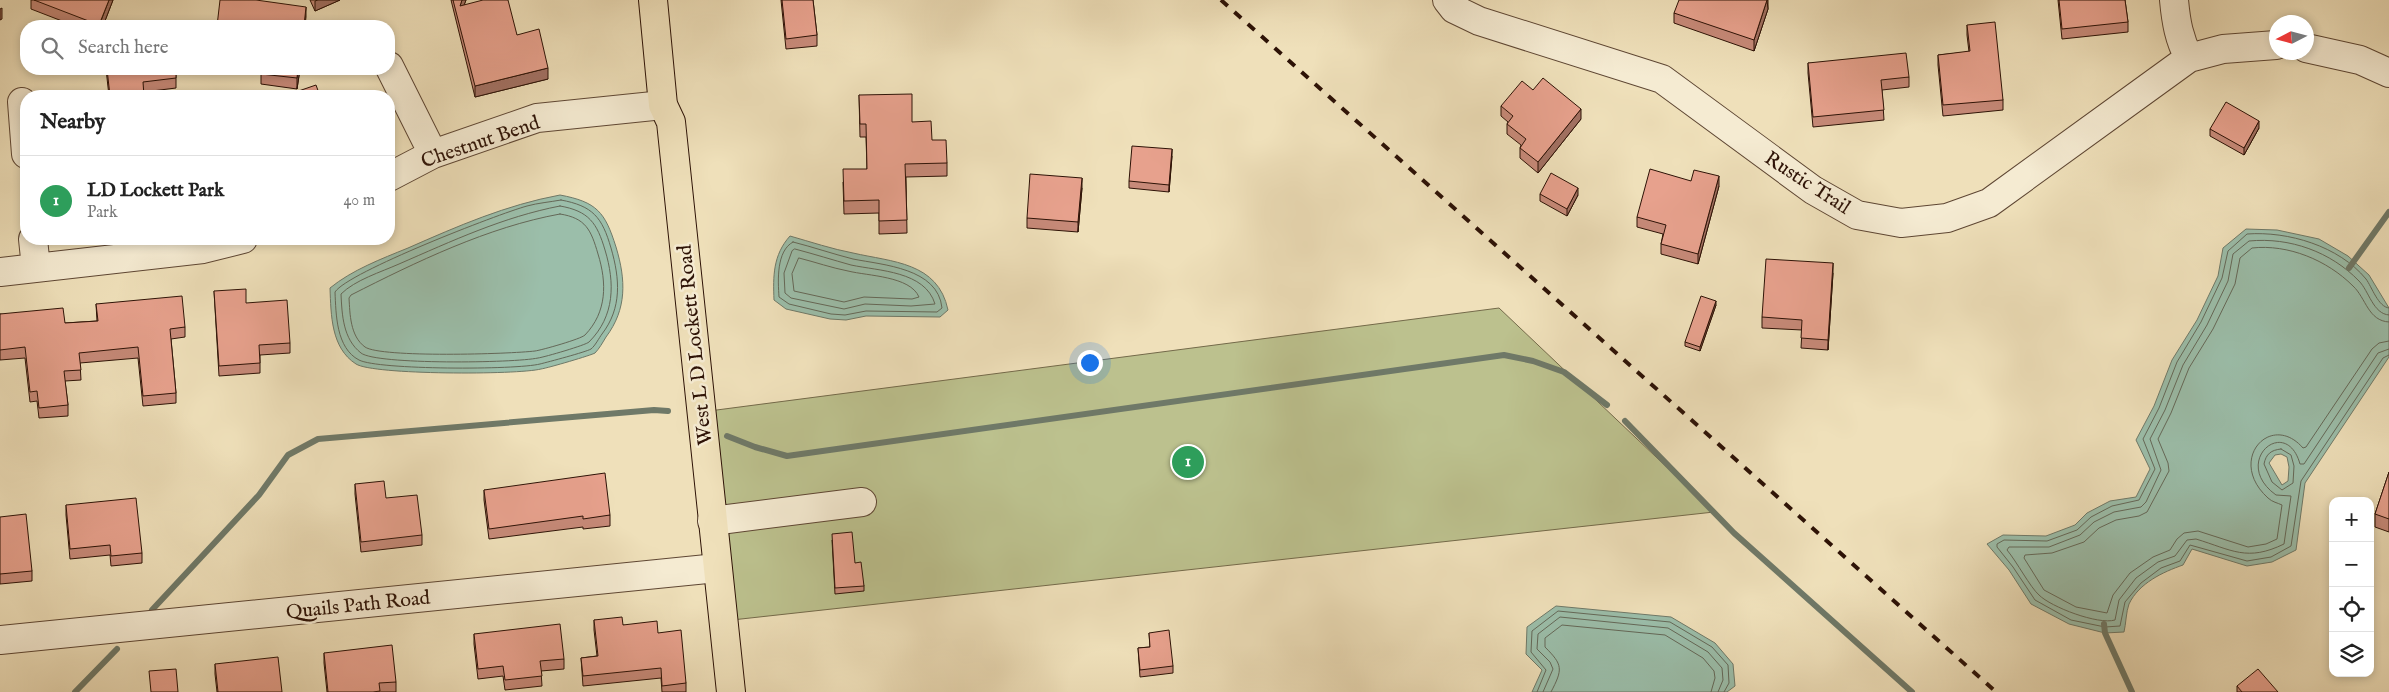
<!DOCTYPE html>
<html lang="en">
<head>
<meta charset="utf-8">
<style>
	:root { --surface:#fff; --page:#f2f2f2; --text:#222; --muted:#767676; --line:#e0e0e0; --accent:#db2777 }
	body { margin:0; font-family:"IM FELL English",serif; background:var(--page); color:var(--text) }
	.controls { position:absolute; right:15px; bottom:15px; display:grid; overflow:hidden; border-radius:10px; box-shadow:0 2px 8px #0003 }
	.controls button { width:45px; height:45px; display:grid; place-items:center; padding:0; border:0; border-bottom:1px solid var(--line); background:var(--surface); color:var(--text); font:25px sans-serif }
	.compass { position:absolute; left:2269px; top:15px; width:45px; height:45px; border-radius:50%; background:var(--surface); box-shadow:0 2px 8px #0003; rotate:264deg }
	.you { position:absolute; left:1089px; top:362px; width:18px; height:18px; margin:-12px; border:4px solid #fff; border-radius:50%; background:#1a73e8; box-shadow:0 0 0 8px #1a73e833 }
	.badge { display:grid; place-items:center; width:32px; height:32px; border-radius:50%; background:var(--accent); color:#fff; font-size:16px; font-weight:700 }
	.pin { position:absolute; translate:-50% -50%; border:2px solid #fff; box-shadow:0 1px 5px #0006 }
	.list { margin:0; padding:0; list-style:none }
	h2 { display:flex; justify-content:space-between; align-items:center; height:65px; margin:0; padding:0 20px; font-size:21px }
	h2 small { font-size:16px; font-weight:400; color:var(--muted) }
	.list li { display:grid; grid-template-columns:32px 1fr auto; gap:15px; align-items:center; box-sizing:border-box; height:90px; padding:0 20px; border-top:1px solid var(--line) }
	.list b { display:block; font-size:19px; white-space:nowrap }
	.list p { margin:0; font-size:16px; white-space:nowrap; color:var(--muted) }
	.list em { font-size:16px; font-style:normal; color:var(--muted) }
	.icon { flex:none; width:28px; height:28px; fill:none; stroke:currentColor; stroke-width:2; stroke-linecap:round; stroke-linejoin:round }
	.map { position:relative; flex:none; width:2389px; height:692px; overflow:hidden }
	.search { position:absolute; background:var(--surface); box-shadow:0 2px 8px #0003; left:20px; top:20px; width:375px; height:55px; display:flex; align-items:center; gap:12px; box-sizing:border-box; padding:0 18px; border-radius:20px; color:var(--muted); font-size:19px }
	.panel { position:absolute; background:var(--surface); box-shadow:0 2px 8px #0003; left:20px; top:90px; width:375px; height:155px; border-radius:20px }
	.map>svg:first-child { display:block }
	.green { fill:#bcc18e; stroke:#746a4a }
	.water { fill:#9bbeaa; stroke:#6f7968; fill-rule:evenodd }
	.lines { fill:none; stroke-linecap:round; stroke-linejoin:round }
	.shore { stroke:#646858; stroke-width:1 }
	.stream { stroke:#6f7968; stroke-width:6 }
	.minor-casing { stroke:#5e4633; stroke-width:30 }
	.major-casing { stroke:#2d1206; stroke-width:30 }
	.minor { stroke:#f5ebd2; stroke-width:28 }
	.major { stroke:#efe0ba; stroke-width:28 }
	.rail { stroke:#2d1206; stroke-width:4; stroke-dasharray:9 9; stroke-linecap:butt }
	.wall { fill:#c78a79; stroke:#2d1206 }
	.shaded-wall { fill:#a27163; stroke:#2d1206 }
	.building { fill:#e7a18d; stroke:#2d1206 }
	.labels { text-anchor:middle; stroke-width:5; stroke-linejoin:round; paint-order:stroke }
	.street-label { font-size:20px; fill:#2d1206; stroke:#f5ebd2 }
</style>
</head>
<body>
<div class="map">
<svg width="2389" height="692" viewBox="0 0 2389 692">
	<rect width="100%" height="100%" fill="#efe0ba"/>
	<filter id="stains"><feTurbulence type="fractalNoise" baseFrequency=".004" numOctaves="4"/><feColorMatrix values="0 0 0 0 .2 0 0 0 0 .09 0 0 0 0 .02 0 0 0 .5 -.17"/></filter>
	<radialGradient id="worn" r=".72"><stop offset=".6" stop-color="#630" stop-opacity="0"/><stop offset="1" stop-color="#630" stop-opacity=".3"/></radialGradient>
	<!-- green -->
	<path class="green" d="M1499,308L1714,512L732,620L709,411Z"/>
	<!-- water -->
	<path class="water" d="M560,195C597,202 605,212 616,247C626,280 627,309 606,337C603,342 599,349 595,353C592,355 548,368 541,369C517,375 373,375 356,364C331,348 331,315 330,288C352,270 381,259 408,248C458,226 506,205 560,195Z
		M2246,229L2277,230L2319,239L2348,256L2369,275L2389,308V357L2305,483L2296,550L2272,562L2247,566L2192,549L2183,565C2163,572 2139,583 2129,604C2126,612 2126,624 2124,632L2105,633L2069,624L2031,604L2009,570L1987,544L2003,535L2046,536L2075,525L2087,513L2110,501L2136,497L2150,469L2136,440L2154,406L2172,360L2197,320L2218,276L2223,248ZM2281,454L2287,457L2289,467L2288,481L2282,485L2269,463L2275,455Z
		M790,236C811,242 832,249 853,253C892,262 938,262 948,310L940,317L866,316L846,320L830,319L786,309L774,300C773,276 773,255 790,236Z
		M1556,606L1671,617L1715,643L1733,664L1735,686L1727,692H1532L1542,670L1526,654L1527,627Z"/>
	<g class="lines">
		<!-- shore -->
		<path class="shore" d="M561,200C593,206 602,217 611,248C620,279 622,308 602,334C599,338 595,346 591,349C586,352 548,362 540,364C516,370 378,370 359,360C336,348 336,314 335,292C348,272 498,214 527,206C538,203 550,202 561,200Z
			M560,206C589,211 597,223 605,250C615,283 615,316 589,342C586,345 545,357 538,358C515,363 376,365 361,353C343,339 342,315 341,294C355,280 381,272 399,264C452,241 503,217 560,206Z
			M560,214C586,218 591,230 598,254C607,283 607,312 585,335C581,339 542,350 535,351C510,354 381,358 365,347C350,336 350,314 349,298L351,295C416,262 488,227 560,214Z
			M793,242C813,247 833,254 853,259C883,265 938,268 942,308L937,312L866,311L845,315L831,314L789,304L779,297C778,281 776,251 793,242Z
			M795,249C814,254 833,260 851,265C879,271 925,271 935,304L911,306L865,304L844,309L791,298L785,293L784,273L792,251Z
			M799,258C815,262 832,268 848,271C868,276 910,276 919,297L912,299L864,297L844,302L794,291L792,274Z
			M2389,308C2378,307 2372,287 2366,279C2339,246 2288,231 2247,234L2228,251L2222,278L2201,322L2177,362L2159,408L2143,439L2155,469L2139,500L2112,506L2091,517L2077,530L2047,541L2004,540L1997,544V547L2013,567L2035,600L2071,620L2105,627L2120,626L2125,602L2141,583L2161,568L2180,561L2190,545L2247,561L2271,557L2291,546L2301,481L2383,358L2389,355
			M2389,315C2373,314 2369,291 2359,281C2331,252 2290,237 2249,241L2233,254L2228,281L2207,325L2183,365L2165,410L2150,439L2161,470L2146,502L2141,507L2114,512L2094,522L2080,535L2049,547H2009L2007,550C2017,562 2030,587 2039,595C2051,607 2098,625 2115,620L2119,600L2136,578L2158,562L2175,556L2187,540L2196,539C2232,550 2247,562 2284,544L2291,496L2276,495C2230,462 2286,414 2300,464H2304L2378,353L2389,349
			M2389,322C2368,321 2366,298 2353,286C2327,260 2288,244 2252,248L2240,258L2235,284L2213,329L2189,368L2171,413L2158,439L2168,463L2169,471L2147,512L2139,516L2116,520L2099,528L2084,542L2052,553L2025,555L2024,558L2044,590L2076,607L2107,613L2113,595L2130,573L2153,557L2170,550L2177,539L2184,533L2198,531L2248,547L2266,544L2277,539L2282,505C2278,503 2272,502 2268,498C2226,460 2271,411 2303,448L2306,447L2372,349L2379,343L2389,341
			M2281,449L2291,455L2294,466L2293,483L2282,490L2272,482L2264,464C2266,454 2271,450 2281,449Z
			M1537,692L1546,670L1531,652L1532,631L1558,611L1670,622L1712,647L1728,665L1729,683L1724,692
			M1543,692L1553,669L1550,662L1537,649L1538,634L1560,617L1668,628L1708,652L1722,668L1723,680L1718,692
			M1551,692C1563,669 1563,665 1545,647V638L1562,625L1665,635L1703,658L1714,671L1715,678L1711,692"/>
		<!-- stream -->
		<path class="stream" d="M2349,268L2389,212
			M1625,421L1734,533L1912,692
			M727,436L755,447L787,456L1504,355L1533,361L1564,372L1607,405
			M152,610L259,495L288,455L318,439L654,410L668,411
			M2104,624L2105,633L2132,692
			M75,692L117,649"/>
		<!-- minor casing -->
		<g class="minor-casing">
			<path id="minor" d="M1447,0L1454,9L1479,21L1662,79L1813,190L1857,215L1901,223L1947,218L1989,203L2189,58L2223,49L2276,45
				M2174,0C2176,22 2179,39 2189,58
				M2306,48L2360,60L2389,73
				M389,66L433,154
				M22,102L26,154
				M389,177L433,154L537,118L663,105
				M33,239L36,268
				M0,272L203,249L243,239
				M712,521L862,502
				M0,640L717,568"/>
		</g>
		<!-- major casing -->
		<g class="major-casing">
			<path id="major" d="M653,0L663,105L671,122L731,692"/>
		</g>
		<!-- minor -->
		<use href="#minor" class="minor"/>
		<!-- major -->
		<use href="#major" class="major"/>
		<!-- rail -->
		<path class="rail" d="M1221,0L1996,692"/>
	</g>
	<!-- wall -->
	<path class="wall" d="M31,0H113L103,26H75L31,9Z
		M310,0H340L315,11Z
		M451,0H466L464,5L517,35L548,79L475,97Z
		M781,0H813L817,35V46L786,49Z
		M1768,0V9L1754,51L1674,23V13Z
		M2058,0H2125L2128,22V32L2062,39Z
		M1967,25L2003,100V110L1943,116L1938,65V55L1969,52L1967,35Z
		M1808,63L1909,77V87L1882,90L1884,120L1813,127L1808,73Z
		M106,69H176V88L144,92V96H109Z
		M300,69L297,89L261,84V74Z
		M1533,90L1581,119L1538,173L1520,158V148L1521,145L1507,134V124L1508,122L1501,116V106Z
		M859,95L912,122L932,140L947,163V176L906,177L907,233L879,234V213L844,214L843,182L867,169L866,137H860Z
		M2259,128L2244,155L2210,136V129Z
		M1172,156L1169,192L1129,188V181Z
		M1691,181L1719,186L1698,264L1661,254V244L1663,234L1637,227V217Z
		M1082,188L1078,232L1027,228V218Z
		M1540,194L1578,195L1567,216L1540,201Z
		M1833,273L1828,350L1801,348L1802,330L1762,328V317Z
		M214,291L290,343V353L260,355V373L219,376Z
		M96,304L185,327V337L171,339L176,393V403L143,406L138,358L80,363L81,380L65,381L68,405V416L39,418L37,401L30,402L25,358L0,360V314L65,323L97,321Z
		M1716,305L1700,351L1685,346V342Z
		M2389,472V532L2375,527V514Z
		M355,484L386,498L422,535V545L361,552L355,494Z
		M484,490L610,515V526L583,529V527L489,539L484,500Z
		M66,505L142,553V563L111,566L110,555L70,559L66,515Z
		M0,517L32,571V581L0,584Z
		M832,540L855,563L864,586V591L835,594Z
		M594,620L623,625L658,633L686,683V692H662L661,678L583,686L581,658L597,656L594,630Z
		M1149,633L1173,666V673L1140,677L1138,648L1150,647Z
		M474,634L564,659V669L541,671L542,686L505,690L503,676L478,679L474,644Z
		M324,653L396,682V692H327L324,663Z
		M215,664L282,692H217L215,674Z
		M2237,686L2278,692H2237Z"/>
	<!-- shaded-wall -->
	<path class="shaded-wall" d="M109,0H113L103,26H99Z
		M318,0H340L315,11V1Z
		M462,0H466L460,16V6Z
		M1767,0L1768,9L1754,51V40Z
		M306,7V17L305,26H304Z
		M2,8V19L0,20V9Z
		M548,68V79L475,97V86Z
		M298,69H300L297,89V78Z
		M1581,109V119L1538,173V162Z
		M2259,121V128L2244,155V148Z
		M1172,149V156L1169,192V185Z
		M1719,176V186L1698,264V254Z
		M1082,178V188L1078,232V222Z
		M1578,188V195L1567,216V209Z
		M1833,263V273L1828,350V340Z
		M1716,301V305L1700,351V347Z"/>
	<!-- building -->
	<path class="building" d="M34,0H109L99,25Z
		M220,0H256L306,7L304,26H217Z
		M453,0H462L460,6L483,0H508L517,35L539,29L548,68L475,86Z
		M782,0H813L817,35L786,39Z
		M1679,0H1767L1754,40L1674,13Z
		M2059,0H2125L2128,22L2062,29Z
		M1995,22L2003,100L1943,105L1938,55L1970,51L1967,25Z
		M1906,53L1909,77L1881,80L1884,110L1813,117L1808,63Z
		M107,69H176V78L143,82L144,96H110Z
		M261,69H298L297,78L261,74Z
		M1543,78L1581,109L1538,162L1520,148L1526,139L1507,124L1513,116L1501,106L1522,81L1533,90Z
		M316,85L320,96H284Z
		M912,94V122L931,121L932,140H946L947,163L905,164L907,220L879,221V200L844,201L843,169H867L866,124H860L859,95Z
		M2226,102L2259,121L2244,148L2210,129Z
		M1132,146L1172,149L1169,185L1129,181Z
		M1650,169L1691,181L1694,170L1719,176L1698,254L1661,244L1666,225L1637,217Z
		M1551,173L1578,188L1567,209L1540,194Z
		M1030,174L1082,178L1078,222L1027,218Z
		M1766,259L1833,263L1828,340L1801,338L1802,320L1762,317Z
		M246,289V303L287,300L290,343L259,345L260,363L219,366L214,291Z
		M182,296L185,327L170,329L176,393L143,396L138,347L79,353L81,370L64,371L68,405L39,408L37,391L30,392L25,347L0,350V314L63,308L65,323L98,321L96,304Z
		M1701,296L1716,301L1700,347L1685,342Z
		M2389,472V519L2375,514Z
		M605,473L610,515L583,519V516L489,529L484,490Z
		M384,481L386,498L417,495L422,535L361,542L355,484Z
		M136,498L142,553L111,556L110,545L70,549L66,505Z
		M26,514L32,571L0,574V517Z
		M852,532L855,563L861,562L864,586L835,588L832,534Z
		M622,617L623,625L657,621L658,633L681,630L686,683L662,686L661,668L583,676L581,658L598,656L594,620Z
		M560,624L564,659L540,661L542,676L505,680L503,666L478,669L474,634Z
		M1169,630L1173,666L1140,670L1138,648L1150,647L1149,633Z
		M392,645L396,682L379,683L380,691L373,692H328L324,653Z
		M278,657L282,692H218L215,664Z
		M176,669L178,692H151L149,671Z
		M2258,669L2278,692H2242L2237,686Z"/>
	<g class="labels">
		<!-- street labels -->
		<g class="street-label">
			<text transform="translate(480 141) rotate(-19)" y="7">Chestnut Bend</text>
			<text transform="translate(1808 182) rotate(33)" y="7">Rustic Trail</text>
			<text transform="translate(694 345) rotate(-96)" y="7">West L D Lockett Road</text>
			<text transform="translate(358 604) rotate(-6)" y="7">Quails Path Road</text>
		</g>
	</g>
	<rect width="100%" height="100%" filter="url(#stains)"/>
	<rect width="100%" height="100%" fill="url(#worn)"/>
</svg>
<div class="controls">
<button>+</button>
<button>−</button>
<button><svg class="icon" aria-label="locate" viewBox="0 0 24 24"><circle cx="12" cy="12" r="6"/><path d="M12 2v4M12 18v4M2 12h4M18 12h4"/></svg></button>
<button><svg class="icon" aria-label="layers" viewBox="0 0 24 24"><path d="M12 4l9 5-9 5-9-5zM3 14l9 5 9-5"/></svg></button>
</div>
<svg class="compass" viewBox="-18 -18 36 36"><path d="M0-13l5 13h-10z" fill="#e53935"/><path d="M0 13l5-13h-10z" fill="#767676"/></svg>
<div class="you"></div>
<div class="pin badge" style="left:1188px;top:462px;background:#2e9e5b">1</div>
<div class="search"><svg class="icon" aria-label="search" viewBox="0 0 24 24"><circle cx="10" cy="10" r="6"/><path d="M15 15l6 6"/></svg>Search here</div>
<section class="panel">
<h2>Nearby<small></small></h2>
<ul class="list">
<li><span class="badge" style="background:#2e9e5b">1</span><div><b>LD Lockett Park</b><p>Park</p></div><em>40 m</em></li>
</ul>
</section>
</div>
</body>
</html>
